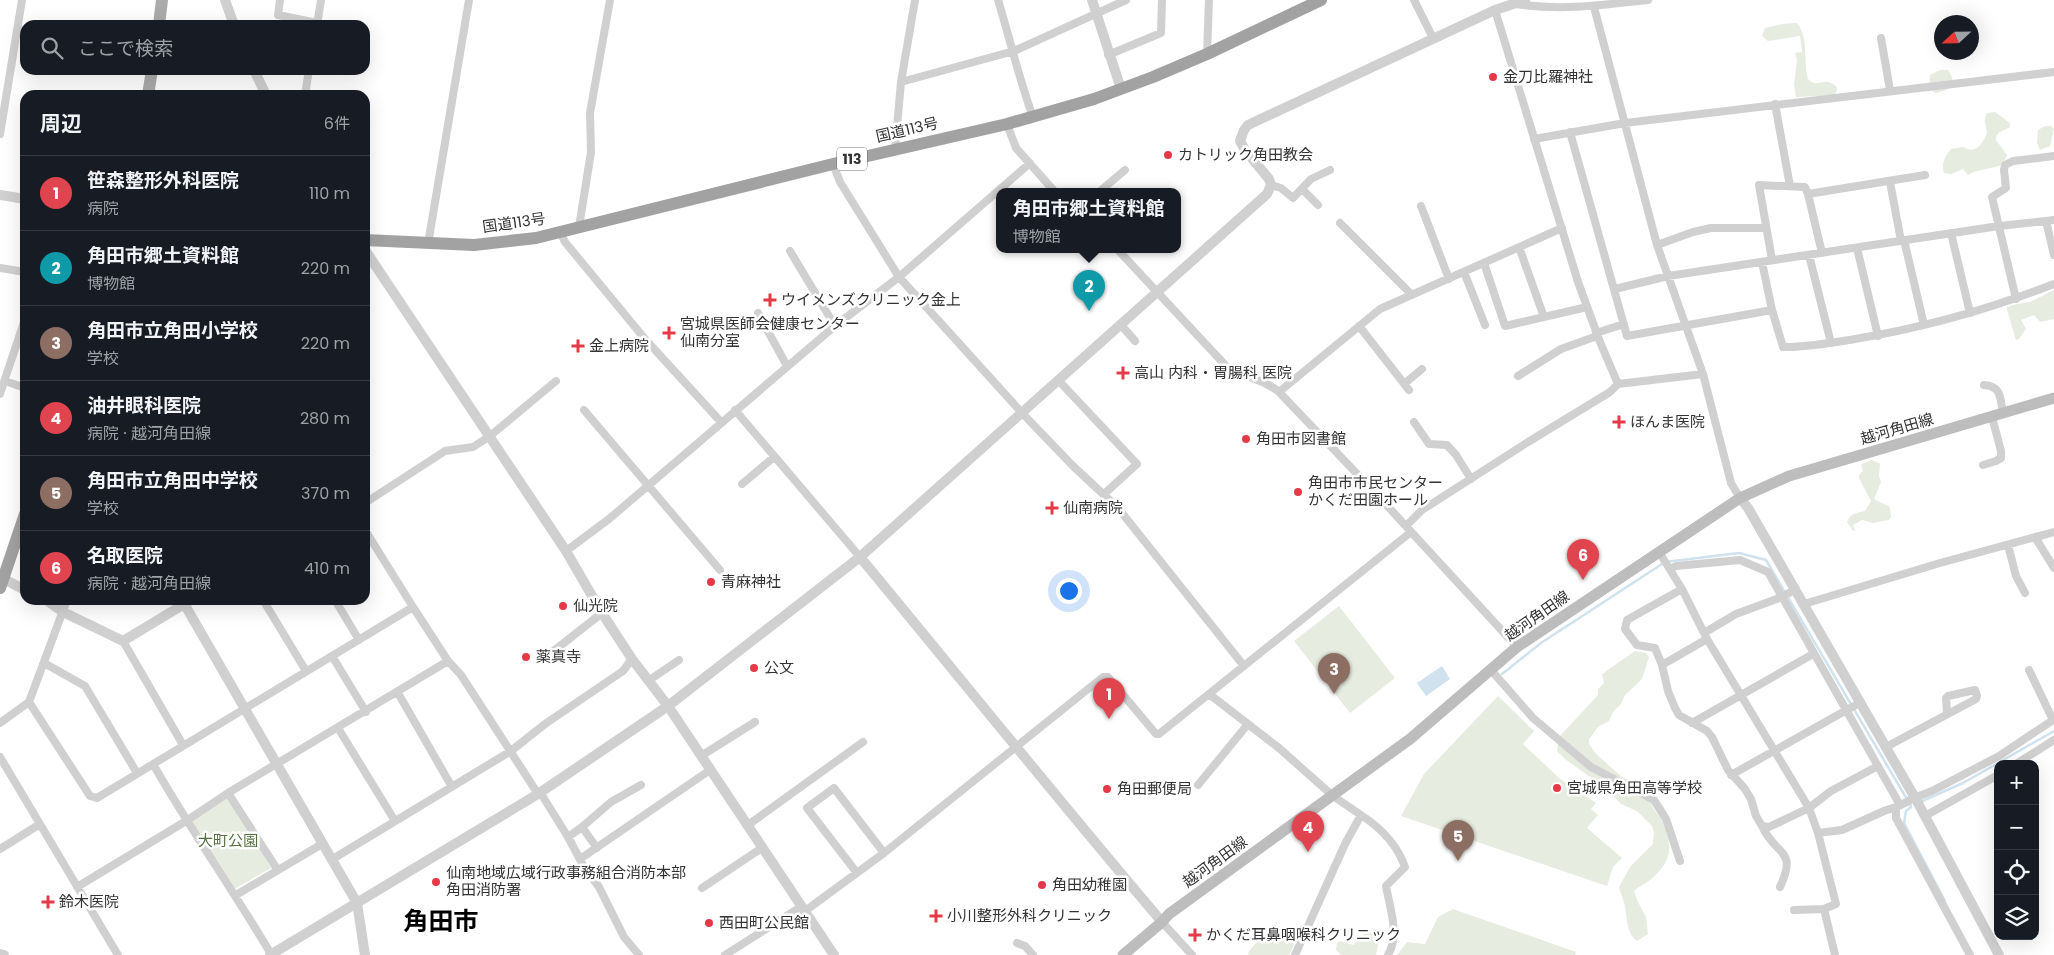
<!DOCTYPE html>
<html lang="ja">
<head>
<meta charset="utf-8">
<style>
	:root { --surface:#171b24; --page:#242831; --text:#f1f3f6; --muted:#9ea1a6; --line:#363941; --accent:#0b8043 }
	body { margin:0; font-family:Poppins,"Noto Sans JP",sans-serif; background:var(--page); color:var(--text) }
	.controls { position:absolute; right:15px; bottom:15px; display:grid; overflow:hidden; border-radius:10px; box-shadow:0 5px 20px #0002 }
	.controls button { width:45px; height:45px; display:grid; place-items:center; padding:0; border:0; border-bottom:1px solid var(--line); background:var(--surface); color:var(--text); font:25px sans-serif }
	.compass { position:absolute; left:1934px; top:15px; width:45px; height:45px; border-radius:50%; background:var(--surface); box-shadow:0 5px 20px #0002; rotate:248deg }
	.you { position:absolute; left:1068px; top:590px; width:18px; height:18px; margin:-12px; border:4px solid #fff; border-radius:50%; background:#1a73e8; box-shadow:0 0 0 8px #1a73e833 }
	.badge { display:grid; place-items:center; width:32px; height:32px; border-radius:50%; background:var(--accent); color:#fff; font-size:16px; font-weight:700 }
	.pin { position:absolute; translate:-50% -41px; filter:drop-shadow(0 1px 2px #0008) }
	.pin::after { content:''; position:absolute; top:26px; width:18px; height:15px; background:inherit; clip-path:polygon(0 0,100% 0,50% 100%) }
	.popup { position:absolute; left:996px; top:188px; width:185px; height:65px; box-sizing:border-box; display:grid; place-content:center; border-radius:10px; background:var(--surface); filter:drop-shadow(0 1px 4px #0005); font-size:16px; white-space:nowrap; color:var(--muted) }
	.popup b { font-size:19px; color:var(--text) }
	.popup::after { content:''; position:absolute; left:50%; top:100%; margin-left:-10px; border:10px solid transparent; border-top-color:var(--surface) }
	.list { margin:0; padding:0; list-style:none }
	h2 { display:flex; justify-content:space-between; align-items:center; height:65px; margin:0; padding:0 20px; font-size:21px }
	h2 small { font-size:16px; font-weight:400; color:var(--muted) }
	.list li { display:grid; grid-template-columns:32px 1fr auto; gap:15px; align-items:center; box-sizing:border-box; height:75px; padding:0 20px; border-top:1px solid var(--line) }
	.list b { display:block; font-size:19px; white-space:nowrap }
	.list p { margin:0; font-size:16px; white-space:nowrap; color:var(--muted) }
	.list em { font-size:16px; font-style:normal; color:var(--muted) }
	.icon { flex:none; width:28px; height:28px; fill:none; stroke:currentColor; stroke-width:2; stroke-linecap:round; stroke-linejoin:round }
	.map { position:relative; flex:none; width:2054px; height:955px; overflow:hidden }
	.search { position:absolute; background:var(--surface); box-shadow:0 5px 20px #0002; left:20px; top:20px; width:350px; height:55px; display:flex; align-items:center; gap:12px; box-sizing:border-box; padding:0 18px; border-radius:15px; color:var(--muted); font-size:19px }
	.panel { position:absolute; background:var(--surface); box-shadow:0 5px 20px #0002; left:20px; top:90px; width:350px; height:515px; border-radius:15px }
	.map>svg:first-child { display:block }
	.green { fill:#e6ecdf }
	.water { fill:#cfe2ee }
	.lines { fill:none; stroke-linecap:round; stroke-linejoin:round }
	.stream { stroke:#cfe2ee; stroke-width:2.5 }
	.minor { stroke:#d0d0d0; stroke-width:8 }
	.tertiary { stroke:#d0d0d0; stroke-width:10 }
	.secondary { stroke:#bdbdbd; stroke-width:11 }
	.primary { stroke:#ababab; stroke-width:12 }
	.trunk { stroke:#a2a2a2; stroke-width:12 }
	.poi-dot { fill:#e63946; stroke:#fff; stroke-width:2 }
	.labels { text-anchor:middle; stroke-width:5; stroke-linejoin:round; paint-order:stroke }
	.shield { fill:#fff; stroke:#707070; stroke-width:1 }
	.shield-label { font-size:14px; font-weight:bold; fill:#333 }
	.poi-label { font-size:15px; fill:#333; stroke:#fff; text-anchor:start }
	.street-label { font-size:15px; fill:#333; stroke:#fff }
	.park-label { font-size:15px; fill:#56703f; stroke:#fff }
	.town-label { font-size:25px; font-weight:bold; fill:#000; stroke:#fff }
</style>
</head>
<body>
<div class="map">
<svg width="2054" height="955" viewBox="0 0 2054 955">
	<rect width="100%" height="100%" fill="#fff"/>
	<!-- green -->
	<path class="green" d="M1797,23C1809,37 1803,62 1808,79C1815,87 1819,81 1827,82C1830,82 1833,84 1836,86L1837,90L1835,95L1796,97L1794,85L1797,60L1795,53L1802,52L1800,36L1768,41L1762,36L1765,28L1783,24Z
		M1940,70H1948C1959,86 1949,90 1935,93L1929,89L1930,75Z
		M1995,112L2010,123V127C2002,132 1997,130 1996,140L2007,155L2003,164C1992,170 1978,168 1968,175L1963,169L1951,174L1944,173C1941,164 1945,156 1951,149L1963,147C1976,155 1982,144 1987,133C1986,124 1983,121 1987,113Z
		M2045,126H2051L2054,129L2050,146L2040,150L2037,143L2038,130Z
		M2054,290V319L2040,322L2034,315L2021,320L2026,329L2019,339L2016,340L2007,310V307L2017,304L2030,302Z
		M1872,460L1880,464L1879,476L1881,482L1874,499L1890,507L1891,517L1888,520L1873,523L1862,520L1853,525L1855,531H1853L1847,522C1851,513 1856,513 1865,511L1871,501L1859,478V475L1863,471L1861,464Z
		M1339,606L1395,678L1350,713L1294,641Z
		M1635,651L1646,653L1649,657L1642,679L1625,695L1621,704L1613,712L1609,721L1598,727L1589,739V744L1596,754L1622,777L1634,782H1645L1654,788V797L1650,801C1652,809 1659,814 1662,821C1673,846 1673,861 1650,880C1645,884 1639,886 1634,891L1637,900L1646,917L1648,934L1637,941C1625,932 1628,916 1624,903C1623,897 1620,893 1619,887L1630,867L1653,844L1654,832L1652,826L1637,811L1621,804L1607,789L1565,759L1557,751L1559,737L1598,695V689L1604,683L1602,674Z
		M1498,696L1534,731L1523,744L1559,778L1596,803L1591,809L1598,815L1587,828L1622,858L1613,867L1607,886L1401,816L1424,774Z
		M227,795L271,868L231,891L189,822Z
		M1453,909L1576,952L1575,955H1397L1407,942L1425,944L1438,917Z
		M1379,929L1381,930L1376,955H1341L1336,950L1337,943L1340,941L1353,945C1357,942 1358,938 1362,935C1368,932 1373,933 1379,929Z
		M1263,935H1269L1281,942L1286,937H1292C1297,943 1292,949 1289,955H1248L1249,951Z"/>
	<!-- water -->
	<path class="water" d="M1442,666L1450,679L1426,696L1417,683Z"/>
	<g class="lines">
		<!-- stream -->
		<path class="stream" d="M1502,674L1541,643L1665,562L1739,553L1766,560L1911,806
			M1920,802L1963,783L2054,731
			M1911,807L1906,811L1904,823L1945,901"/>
		<!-- minor -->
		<path class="minor" d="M280,0L278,15L317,23
			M998,0C1010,39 1019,79 1033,117
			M1414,0L1433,38
			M1516,4C1561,11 1603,5 1648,0
			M1594,7L1657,245L1703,374L1731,483L1740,498
			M1495,10L1578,282L1600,342L1618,384
			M317,25L321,0
			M1881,38L1890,90
			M1207,54L1209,0
			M1108,55L1161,33L1162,0
			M901,82L1014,51L1126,0
			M305,95L309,70
			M1775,104L1790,186
			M1007,124L1016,148L1055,192
			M1570,132L1627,336L1772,310
			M0,134L22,0
			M1534,139L1625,123L2054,72
			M895,149L901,82L915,0
			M833,164L840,182L899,277L1022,413L1073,466L1118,508L1244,666
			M1890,182L1901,241
			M1271,185L1281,188L1293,198L1311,179L1330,170
			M1302,189L1318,205
			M1099,192L1125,170
			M1421,206L1449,279
			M2046,221L2054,255
			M1340,223L1412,295
			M579,227L591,152L590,113L610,0
			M560,232L565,242L645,339L721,422
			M1951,233L1970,313
			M1904,240L1924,325
			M428,244L469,0
			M1657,245L1693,232L1711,228H1766
			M1519,247L1544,317
			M1857,248L1878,336
			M1118,250L1227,367C1244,377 1264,379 1279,392L1380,498L1517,647
			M790,251L835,326
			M1822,253L1808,194L1925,175
			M1809,255L1831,343
			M1772,260L1759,185L1805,187L1808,194
			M1762,262L1772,310L1783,347C1808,347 1831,343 1855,339C1923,328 1990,309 2054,284
			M1484,263L1505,326L1587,307
			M0,268L25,272
			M1464,272L1485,325
			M1615,289L1668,276L1999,226L2054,220
			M2016,299L1992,197L2006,188L2004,170L2005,165L2013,161L2054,156
			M758,313L787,366
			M1121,325L1135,341
			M1359,326L1409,390
			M1596,333L1624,324
			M1518,376L1561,349L1597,336
			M5,381L25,388
			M1059,381L1137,464L1104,494
			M1404,384L1422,369
			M1984,385C2002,386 2000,399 2003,413
			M1279,392L1380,309L1562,228
			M0,394L25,319
			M584,410L720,570
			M735,410L860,557
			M1414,422L1429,444L1447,445L1456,455L1471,479
			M1983,465L1996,461L2001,458V451L1992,417
			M742,484L774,457
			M365,503L445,451L473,447L490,436L556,381
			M1406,526L1422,510L1528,442L1610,392L1618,384L1703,374
			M2035,537L2054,568
			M2008,545L2016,576L2025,593
			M566,551L609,519L835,326L899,277L1030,163
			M1659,552L1682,589L1707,639L1809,808L1831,791L1878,766
			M1670,569L1676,566L1740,560L1768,572L1900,805
			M1682,589L1627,620L1625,629L1637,645L1655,648L1662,665L1668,691L1675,708L1679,715L1707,731L1712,737L1728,770L1745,789L1751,799L1756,816L1762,826L1769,827L1809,808L1818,833L1836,904L1824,909L1835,955
			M263,600L306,671
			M335,600L359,640
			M1804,604L1940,563L2054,532
			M1704,633L1736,614L1782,597L1796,589
			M123,641L183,745
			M332,656L366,712
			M546,657L602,613
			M448,661L461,675L538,794
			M44,663L85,686L137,773
			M1662,665L1707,639
			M1491,670L1533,718L1591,767L1654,800L1666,819L1680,861
			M648,681L679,660
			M398,693L452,787
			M1209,694L1279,748L1333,796L1361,815L1345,844L1295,955
			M29,702L90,796L97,798L413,607L365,530
			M0,723L29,702L67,600
			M1692,723L1813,654
			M338,728L395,821
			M1886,747L1976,699L1977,696L1975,690L1948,696L1946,698L1947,713
			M701,756L755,722
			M0,757L118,955
			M153,764C190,829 233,890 271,954
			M2016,764L2054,740
			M1731,775L1861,702
			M1198,785L1248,724
			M540,792L568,837L584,867L599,887L624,937L639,955
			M228,793L277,869
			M1914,796L1909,801L1896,807V818L1970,955
			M1914,798L1932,791L1999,756L2053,720L2029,670
			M1361,815C1381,828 1397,844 1405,867L1386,886C1390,909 1400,935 1388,955
			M1925,816L1998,775
			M748,825L863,742
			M1762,826C1776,857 1798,848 1780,887
			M582,827L611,802L641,785
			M1818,833L1842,830L1884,811L1896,807
			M568,837L582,827L597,848
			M0,849L40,824
			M580,859L710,770
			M331,860L511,751L545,724L623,671L632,659
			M857,873L807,808L834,788L884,853
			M77,887L186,821L228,793L448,661L413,607
			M702,888L763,847
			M236,895L322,844
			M1794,910L1824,909
			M805,911L884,853L1103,677H1108L1156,734H1159L1411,532
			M1162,922L1192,955
			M1017,943L1025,946L1033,955
			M725,955L802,906"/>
		<!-- tertiary -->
		<path class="tertiary" d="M225,0L234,25
			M1092,0L1121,89
			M254,70L266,95
			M0,195L25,199
			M365,250L566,551L602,613L632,659L668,706L834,955
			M1740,498L1748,508L1918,803L1999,955
			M860,557C961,679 1060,802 1162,922
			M0,577L25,590
			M46,600L63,612L123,641L191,600
			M182,600L357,903L365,955
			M0,954L4,955
			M270,955L538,794L668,706L860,557L1267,194L1271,185L1269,179L1245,150L1240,141L1244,130L1248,125L1495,10L1525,0"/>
		<!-- secondary -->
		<path class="secondary" d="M1123,955L1162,922L1169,914L1410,739L1517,647L1740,498L1789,476L2054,398"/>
		<!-- primary -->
		<path class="primary" d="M159,25L162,0
			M148,95L152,70"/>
		<!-- trunk -->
		<path class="trunk" d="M365,240L474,245L536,238L833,164L1007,124L1094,99L1153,77L1207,54L1321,0
			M0,588L25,514"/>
	</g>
	<!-- markers -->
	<g class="poi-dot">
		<circle cx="1493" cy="77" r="5"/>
		<circle cx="1168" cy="155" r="5"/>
		<path d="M767.5 292.5h5v5h5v5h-5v5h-5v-5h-5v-5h5z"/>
		<path d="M666.5 325.5h5v5h5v5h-5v5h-5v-5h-5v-5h5z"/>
		<path d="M575.5 338.5h5v5h5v5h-5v5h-5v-5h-5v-5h5z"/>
		<path d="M1120.5 365.5h5v5h5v5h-5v5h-5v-5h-5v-5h5z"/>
		<path d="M1616.5 414.5h5v5h5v5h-5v5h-5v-5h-5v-5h5z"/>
		<circle cx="1246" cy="439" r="5"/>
		<circle cx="1298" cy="492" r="5"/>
		<path d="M1049.5 500.5h5v5h5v5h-5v5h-5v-5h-5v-5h5z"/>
		<circle cx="711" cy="582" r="5"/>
		<circle cx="563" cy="606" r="5"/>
		<circle cx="526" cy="657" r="5"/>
		<circle cx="754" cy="668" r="5"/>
		<circle cx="1557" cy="788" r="5"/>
		<circle cx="1107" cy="789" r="5"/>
		<circle cx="436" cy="882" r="5"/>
		<circle cx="1042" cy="885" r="5"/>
		<path d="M45.5 894.5h5v5h5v5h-5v5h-5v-5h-5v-5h5z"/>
		<path d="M933.5 908.5h5v5h5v5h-5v5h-5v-5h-5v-5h5z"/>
		<circle cx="709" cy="923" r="5"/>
		<path d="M1192.5 927.5h5v5h5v5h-5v5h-5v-5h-5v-5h5z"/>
	</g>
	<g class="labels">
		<!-- shield labels -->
		<rect class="shield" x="837" y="147.5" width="30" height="23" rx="4"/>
		<g class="shield-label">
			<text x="852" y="164">113</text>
		</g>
		<!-- poi labels -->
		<g class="poi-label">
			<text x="1503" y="82">金刀比羅神社</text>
			<text x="1178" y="160">カトリック角田教会</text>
			<text x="781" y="305">ウイメンズクリニック金上</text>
			<text x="680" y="329">宮城県医師会健康センター<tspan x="680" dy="17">仙南分室</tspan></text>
			<text x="589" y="351">金上病院</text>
			<text x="1134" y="378">高山 内科・胃腸科 医院</text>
			<text x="1630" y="427">ほんま医院</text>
			<text x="1256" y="444">角田市図書館</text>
			<text x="1308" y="488">角田市市民センター<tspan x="1308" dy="17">かくだ田園ホール</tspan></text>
			<text x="1063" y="513">仙南病院</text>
			<text x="721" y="587">青麻神社</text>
			<text x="573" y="611">仙光院</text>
			<text x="536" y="662">薬真寺</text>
			<text x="764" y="673">公文</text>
			<text x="1567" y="793">宮城県角田高等学校</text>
			<text x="1117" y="794">角田郵便局</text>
			<text x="446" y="878">仙南地域広域行政事務組合消防本部<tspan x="446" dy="17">角田消防署</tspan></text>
			<text x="1052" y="890">角田幼稚園</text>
			<text x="59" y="907">鈴木医院</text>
			<text x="947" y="921">小川整形外科クリニック</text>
			<text x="719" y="928">西田町公民館</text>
			<text x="1206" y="940">かくだ耳鼻咽喉科クリニック</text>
		</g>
		<!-- street labels -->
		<g class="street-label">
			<text transform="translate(907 130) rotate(-13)" y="5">国道113号</text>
			<text transform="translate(514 223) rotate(-8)" y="5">国道113号</text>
			<text transform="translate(1897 429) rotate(-16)" y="5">越河角田線</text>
			<text transform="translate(1537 616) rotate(-35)" y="5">越河角田線</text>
			<text transform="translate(1215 862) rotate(-36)" y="5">越河角田線</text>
		</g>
		<!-- park labels -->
		<g class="park-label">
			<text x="228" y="846">大町公園</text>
		</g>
		<!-- town labels -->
		<g class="town-label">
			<text x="441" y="930">角田市</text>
		</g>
	</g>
</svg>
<div class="controls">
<button>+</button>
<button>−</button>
<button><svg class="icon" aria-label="locate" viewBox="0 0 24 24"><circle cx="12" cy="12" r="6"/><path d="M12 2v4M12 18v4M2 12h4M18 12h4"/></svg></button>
<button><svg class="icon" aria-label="layers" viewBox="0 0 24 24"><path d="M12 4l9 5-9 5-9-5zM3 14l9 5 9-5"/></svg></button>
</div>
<svg class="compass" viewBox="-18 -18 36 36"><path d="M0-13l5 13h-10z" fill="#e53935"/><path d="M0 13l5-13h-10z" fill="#9ea1a6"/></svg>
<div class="you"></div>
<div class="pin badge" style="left:1109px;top:719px;background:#e0444e">1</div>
<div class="pin badge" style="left:1089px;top:311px;background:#0f9aa8">2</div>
<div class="popup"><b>角田市郷土資料館</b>博物館</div>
<div class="pin badge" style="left:1334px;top:694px;background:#8d6e63">3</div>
<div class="pin badge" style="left:1308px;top:852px;background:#e0444e">4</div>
<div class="pin badge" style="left:1458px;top:861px;background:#8d6e63">5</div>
<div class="pin badge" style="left:1583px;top:580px;background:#e0444e">6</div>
<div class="search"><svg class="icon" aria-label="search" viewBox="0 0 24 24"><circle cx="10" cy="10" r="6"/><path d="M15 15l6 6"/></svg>ここで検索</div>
<section class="panel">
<h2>周辺<small>6件</small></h2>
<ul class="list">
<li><span class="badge" style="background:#e0444e">1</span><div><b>笹森整形外科医院</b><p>病院</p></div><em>110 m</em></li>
<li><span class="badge" style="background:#0f9aa8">2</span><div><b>角田市郷土資料館</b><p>博物館</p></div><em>220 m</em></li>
<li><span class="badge" style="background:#8d6e63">3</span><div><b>角田市立角田小学校</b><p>学校</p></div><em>220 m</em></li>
<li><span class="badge" style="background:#e0444e">4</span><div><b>油井眼科医院</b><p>病院 · 越河角田線</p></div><em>280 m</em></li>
<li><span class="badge" style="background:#8d6e63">5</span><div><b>角田市立角田中学校</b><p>学校</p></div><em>370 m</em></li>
<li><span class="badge" style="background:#e0444e">6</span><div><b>名取医院</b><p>病院 · 越河角田線</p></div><em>410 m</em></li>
</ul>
</section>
</div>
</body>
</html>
